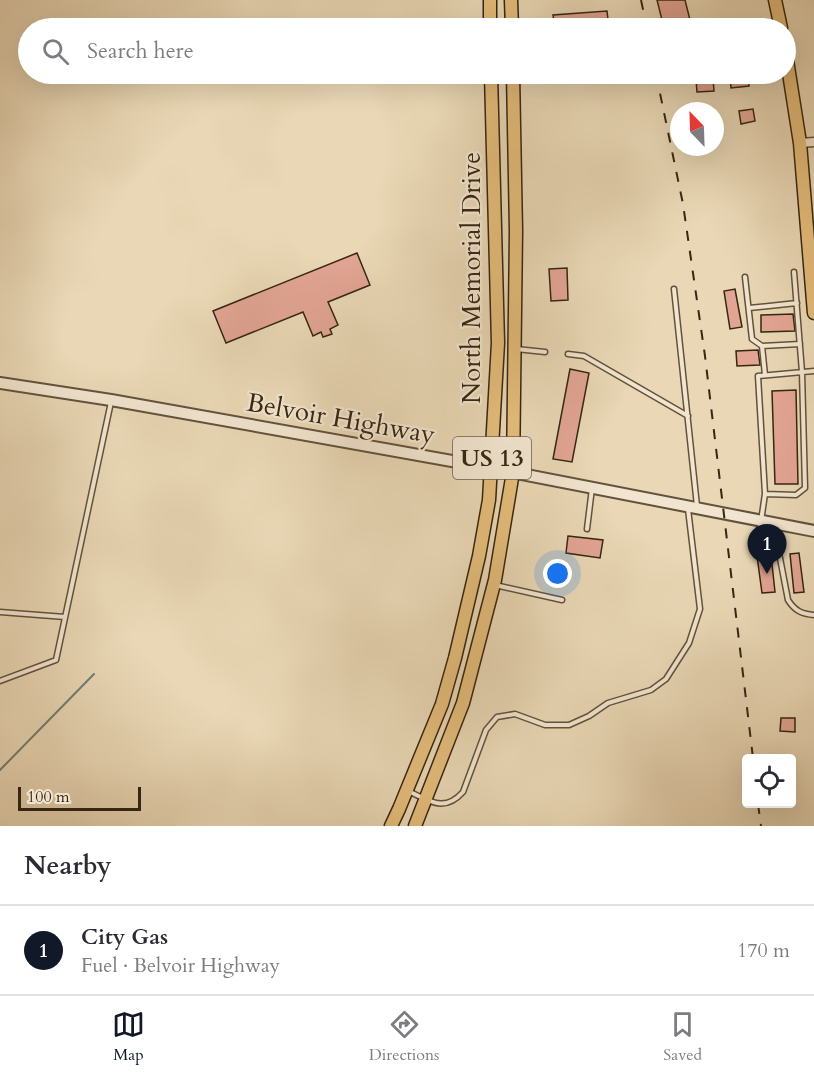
<!DOCTYPE html>
<html lang="en">
<head>
<meta charset="utf-8">
<style>
	:root { --surface:#fff; --page:#f7f7f7; --text:#2b2b33; --muted:#7c7c81; --line:#e1e1e2; --accent:#111827 }
	body { margin:0; font-family:Cardo,serif; background:var(--page); color:var(--text) }
	.controls { position:absolute; right:18px; bottom:18px; display:grid; overflow:hidden; border-radius:6px; box-shadow:0 6px 24px #0002 }
	.controls button { width:54px; height:54px; display:grid; place-items:center; padding:0; border:0; border-bottom:2px solid var(--line); background:var(--surface); color:var(--text); font:30px sans-serif }
	.compass { position:absolute; left:670px; top:102px; width:54px; height:54px; border-radius:50%; background:var(--surface); box-shadow:0 6px 24px #0002; rotate:337deg }
	.scale { position:absolute; left:18px; bottom:15px; width:123px; box-sizing:border-box; padding-left:6px; border:3px solid #362612; border-top:0; font-size:16px; line-height:21px; white-space:nowrap; color:#362612; -webkit-text-stroke:4px #f1e5cf; paint-order:stroke }
	.you { position:absolute; left:558px; top:574px; width:21px; height:21px; margin:-15px; border:4px solid #fff; border-radius:50%; background:#1a73e8; box-shadow:0 0 0 9px #1a73e833 }
	.badge { display:grid; place-items:center; width:39px; height:39px; border-radius:50%; background:var(--accent); color:#fff; font-size:20px; font-weight:700 }
	.pin { position:absolute; translate:-50% -50px; filter:drop-shadow(0 2px 3px #0008) }
	.pin::after { content:''; position:absolute; top:32px; width:21px; height:18px; background:inherit; clip-path:polygon(0 0,100% 0,50% 100%) }
	.list { margin:0; padding:0; list-style:none }
	h2 { display:flex; justify-content:space-between; align-items:center; height:78px; margin:0; padding:0 24px; font-size:26px }
	h2 small { font-size:20px; font-weight:400; color:var(--muted) }
	.list li { display:grid; grid-template-columns:39px 1fr auto; gap:18px; align-items:center; box-sizing:border-box; height:90px; padding:0 24px; border-top:2px solid var(--line) }
	.list b { display:block; font-size:22px; white-space:nowrap }
	.list p { margin:0; font-size:20px; white-space:nowrap; color:var(--muted) }
	.list em { font-size:20px; font-style:normal; color:var(--muted) }
	.icon { flex:none; width:33px; height:33px; fill:none; stroke:currentColor; stroke-width:2; stroke-linecap:round; stroke-linejoin:round }
	.map { position:relative; flex:none; width:814px; height:826px; overflow:hidden }
	.search { position:absolute; background:var(--surface); box-shadow:0 6px 24px #0002; left:18px; right:18px; top:18px; height:66px; display:flex; align-items:center; gap:15px; box-sizing:border-box; padding:0 21px; border-radius:33px; color:var(--muted); font-size:22px }
	.sheet { height:168px; background:var(--surface) }
	nav { display:flex; justify-content:space-around; align-items:center; box-sizing:border-box; height:84px; border-top:2px solid var(--line); background:var(--surface); font-size:16px; color:var(--muted) }
	nav a { display:grid; justify-items:center; gap:3px }
	nav .on { color:var(--accent) }
	.map>svg:first-child { display:block }
	.lines { fill:none; stroke-linecap:round; stroke-linejoin:round }
	.stream { stroke:#727e74; stroke-width:2 }
	.building { fill:#e2a594; stroke:#362612; stroke-width:1.5 }
	.service-casing { stroke:#63523b; stroke-width:7 }
	.minor-casing { stroke:#63523b; stroke-width:11 }
	.tertiary-casing { stroke:#63523b; stroke-width:14 }
	.primary-casing { stroke:#362612; stroke-width:15 }
	.service { stroke:#f1e5cf; stroke-width:4 }
	.minor { stroke:#f1e5cf; stroke-width:8 }
	.tertiary { stroke:#f1e5cf; stroke-width:10 }
	.primary { stroke:#e4bc7a; stroke-width:12 }
	.rail { stroke:#362612; stroke-width:2; stroke-dasharray:10 10; stroke-linecap:butt }
	.labels { text-anchor:middle; stroke-width:4.5; stroke-linejoin:round; paint-order:stroke }
	.shield { fill:#f1e5cf; stroke:#6e5f4b; stroke-width:1.5 }
	.shield-label { font-size:24px; font-weight:bold; fill:#362612 }
	.street-label { font-size:26px; fill:#362612; stroke:#f1e5cf }
</style>
</head>
<body>
<div class="map">
<svg width="814" height="826" viewBox="0 0 814 826">
	<rect width="100%" height="100%" fill="#e9d7b5"/>
	<filter id="stains"><feTurbulence type="fractalNoise" baseFrequency=".00333" numOctaves="4"/><feColorMatrix values="0 0 0 0 .2 0 0 0 0 .09 0 0 0 0 .02 0 0 0 .5 -.17"/></filter>
	<radialGradient id="worn" r=".72"><stop offset=".6" stop-color="#630" stop-opacity="0"/><stop offset="1" stop-color="#630" stop-opacity=".3"/></radialGradient>
	<g class="lines">
		<!-- stream -->
		<path class="stream" d="M0,770L94,674"/>
	</g>
	<!-- building -->
	<path class="building" d="M657,0H685L692,28H664Z
		M607,11L609,28H555L553,15Z
		M748,74L749,86L731,88L730,75Z
		M713,78L714,91L697,92L696,80Z
		M753,109L755,121L741,124L739,111Z
		M357,253L370,285L328,302L338,325L330,329L332,334L323,337L321,332L313,336L303,312L226,343L213,311Z
		M567,268L568,300L551,301L549,269Z
		M735,289L742,327L730,329L724,291Z
		M793,314L795,331L761,332V315Z
		M758,350L760,365L737,366L736,351Z
		M570,369L589,373L572,462L553,459Z
		M796,390L798,484H775L772,391Z
		M568,536L603,540L600,558L566,553Z
		M799,553L804,592L794,593L790,554Z
		M771,555L775,592L762,593L757,556Z
		M781,718H795V732L780,731Z"/>
	<g class="lines">
		<!-- service casing -->
		<g class="service-casing">
			<path id="service" d="M745,277L752,339L762,346L800,344
				M674,289L697,506
				M749,308L797,303
				M762,346L765,375
				M516,349L545,352
				M568,354L584,356L688,416
				M814,371L758,376L765,494L760,528L763,535L779,553L788,600C795,611 802,614 814,615
				M765,494L796,495L805,488L802,372L794,272
				M587,529L592,488
				M495,585L562,600
				M0,612L65,617
				M0,681L56,660L111,402
				M408,791C430,801 444,813 463,792L486,730L497,717L515,714L545,725H569L589,716L608,703L651,690L666,679L689,643L700,609L688,509"/>
		</g>
		<!-- minor casing -->
		<g class="minor-casing">
			<path id="minor" d="M800,143L814,142"/>
		</g>
		<!-- tertiary casing -->
		<g class="tertiary-casing">
			<path id="tertiary" d="M0,383L111,400L491,468L814,531"/>
		</g>
		<!-- primary casing -->
		<g class="primary-casing">
			<path id="primary" d="M490,0V28
				M511,0L512,28
				M775,0L781,28
				M786,54L800,143L814,313
				M391,826L399,809L442,704L455,658L479,556L489,500L498,343L491,74
				M415,826L463,703L495,580L513,472L516,231L513,74"/>
		</g>
		<!-- service -->
		<use href="#service" class="service"/>
		<!-- minor -->
		<use href="#minor" class="minor"/>
		<!-- tertiary -->
		<use href="#tertiary" class="tertiary"/>
		<!-- primary -->
		<use href="#primary" class="primary"/>
		<!-- rail -->
		<path class="rail" d="M641,0L647,28
			M656,74L683,204L705,356L753,758
			M758,804L761,826"/>
	</g>
	<g class="labels">
		<!-- shield labels -->
		<rect class="shield" x="453" y="437" width="78" height="42" rx="4.5"/>
		<g class="shield-label">
			<text x="492" y="466">US 13</text>
		</g>
		<!-- street labels -->
		<g class="street-label">
			<text transform="translate(471 278) rotate(-90)" y="9">North Memorial Drive</text>
			<text transform="translate(341 418) rotate(10)" y="9">Belvoir Highway</text>
		</g>
	</g>
	<rect width="100%" height="100%" filter="url(#stains)"/>
	<rect width="100%" height="100%" fill="url(#worn)"/>
</svg>
<div class="controls">
<button><svg class="icon" aria-label="locate" viewBox="0 0 24 24"><circle cx="12" cy="12" r="6"/><path d="M12 2v4M12 18v4M2 12h4M18 12h4"/></svg></button>
</div>
<svg class="compass" viewBox="-18 -18 36 36"><path d="M0-13l5 13h-10z" fill="#e53935"/><path d="M0 13l5-13h-10z" fill="#7c7c81"/></svg>
<div class="scale">100 m</div>
<div class="you"></div>
<div class="pin badge" style="left:767px;top:574px">1</div>
<div class="search"><svg class="icon" aria-label="search" viewBox="0 0 24 24"><circle cx="10" cy="10" r="6"/><path d="M15 15l6 6"/></svg>Search here</div>
</div>
<section class="sheet">
<h2>Nearby<small></small></h2>
<ul class="list">
<li><span class="badge">1</span><div><b>City Gas</b><p>Fuel · Belvoir Highway</p></div><em>170 m</em></li>
</ul>
</section>
<nav>
<a class="on"><svg class="icon" aria-label="map" viewBox="0 0 24 24"><path d="M3 6l6-2 6 2 6-2v14l-6 2-6-2-6 2zM9 4v14M15 6v14"/></svg>Map</a>
<a><svg class="icon" aria-label="directions" viewBox="0 0 24 24"><path d="M12 3l9 9-9 9-9-9zM9 14v-3h6M13 9l2 2-2 2"/></svg>Directions</a>
<a><svg class="icon" aria-label="saved" viewBox="0 0 24 24"><path d="M7 4h10v16l-5-4-5 4z"/></svg>Saved</a>
</nav>
</body>
</html>
